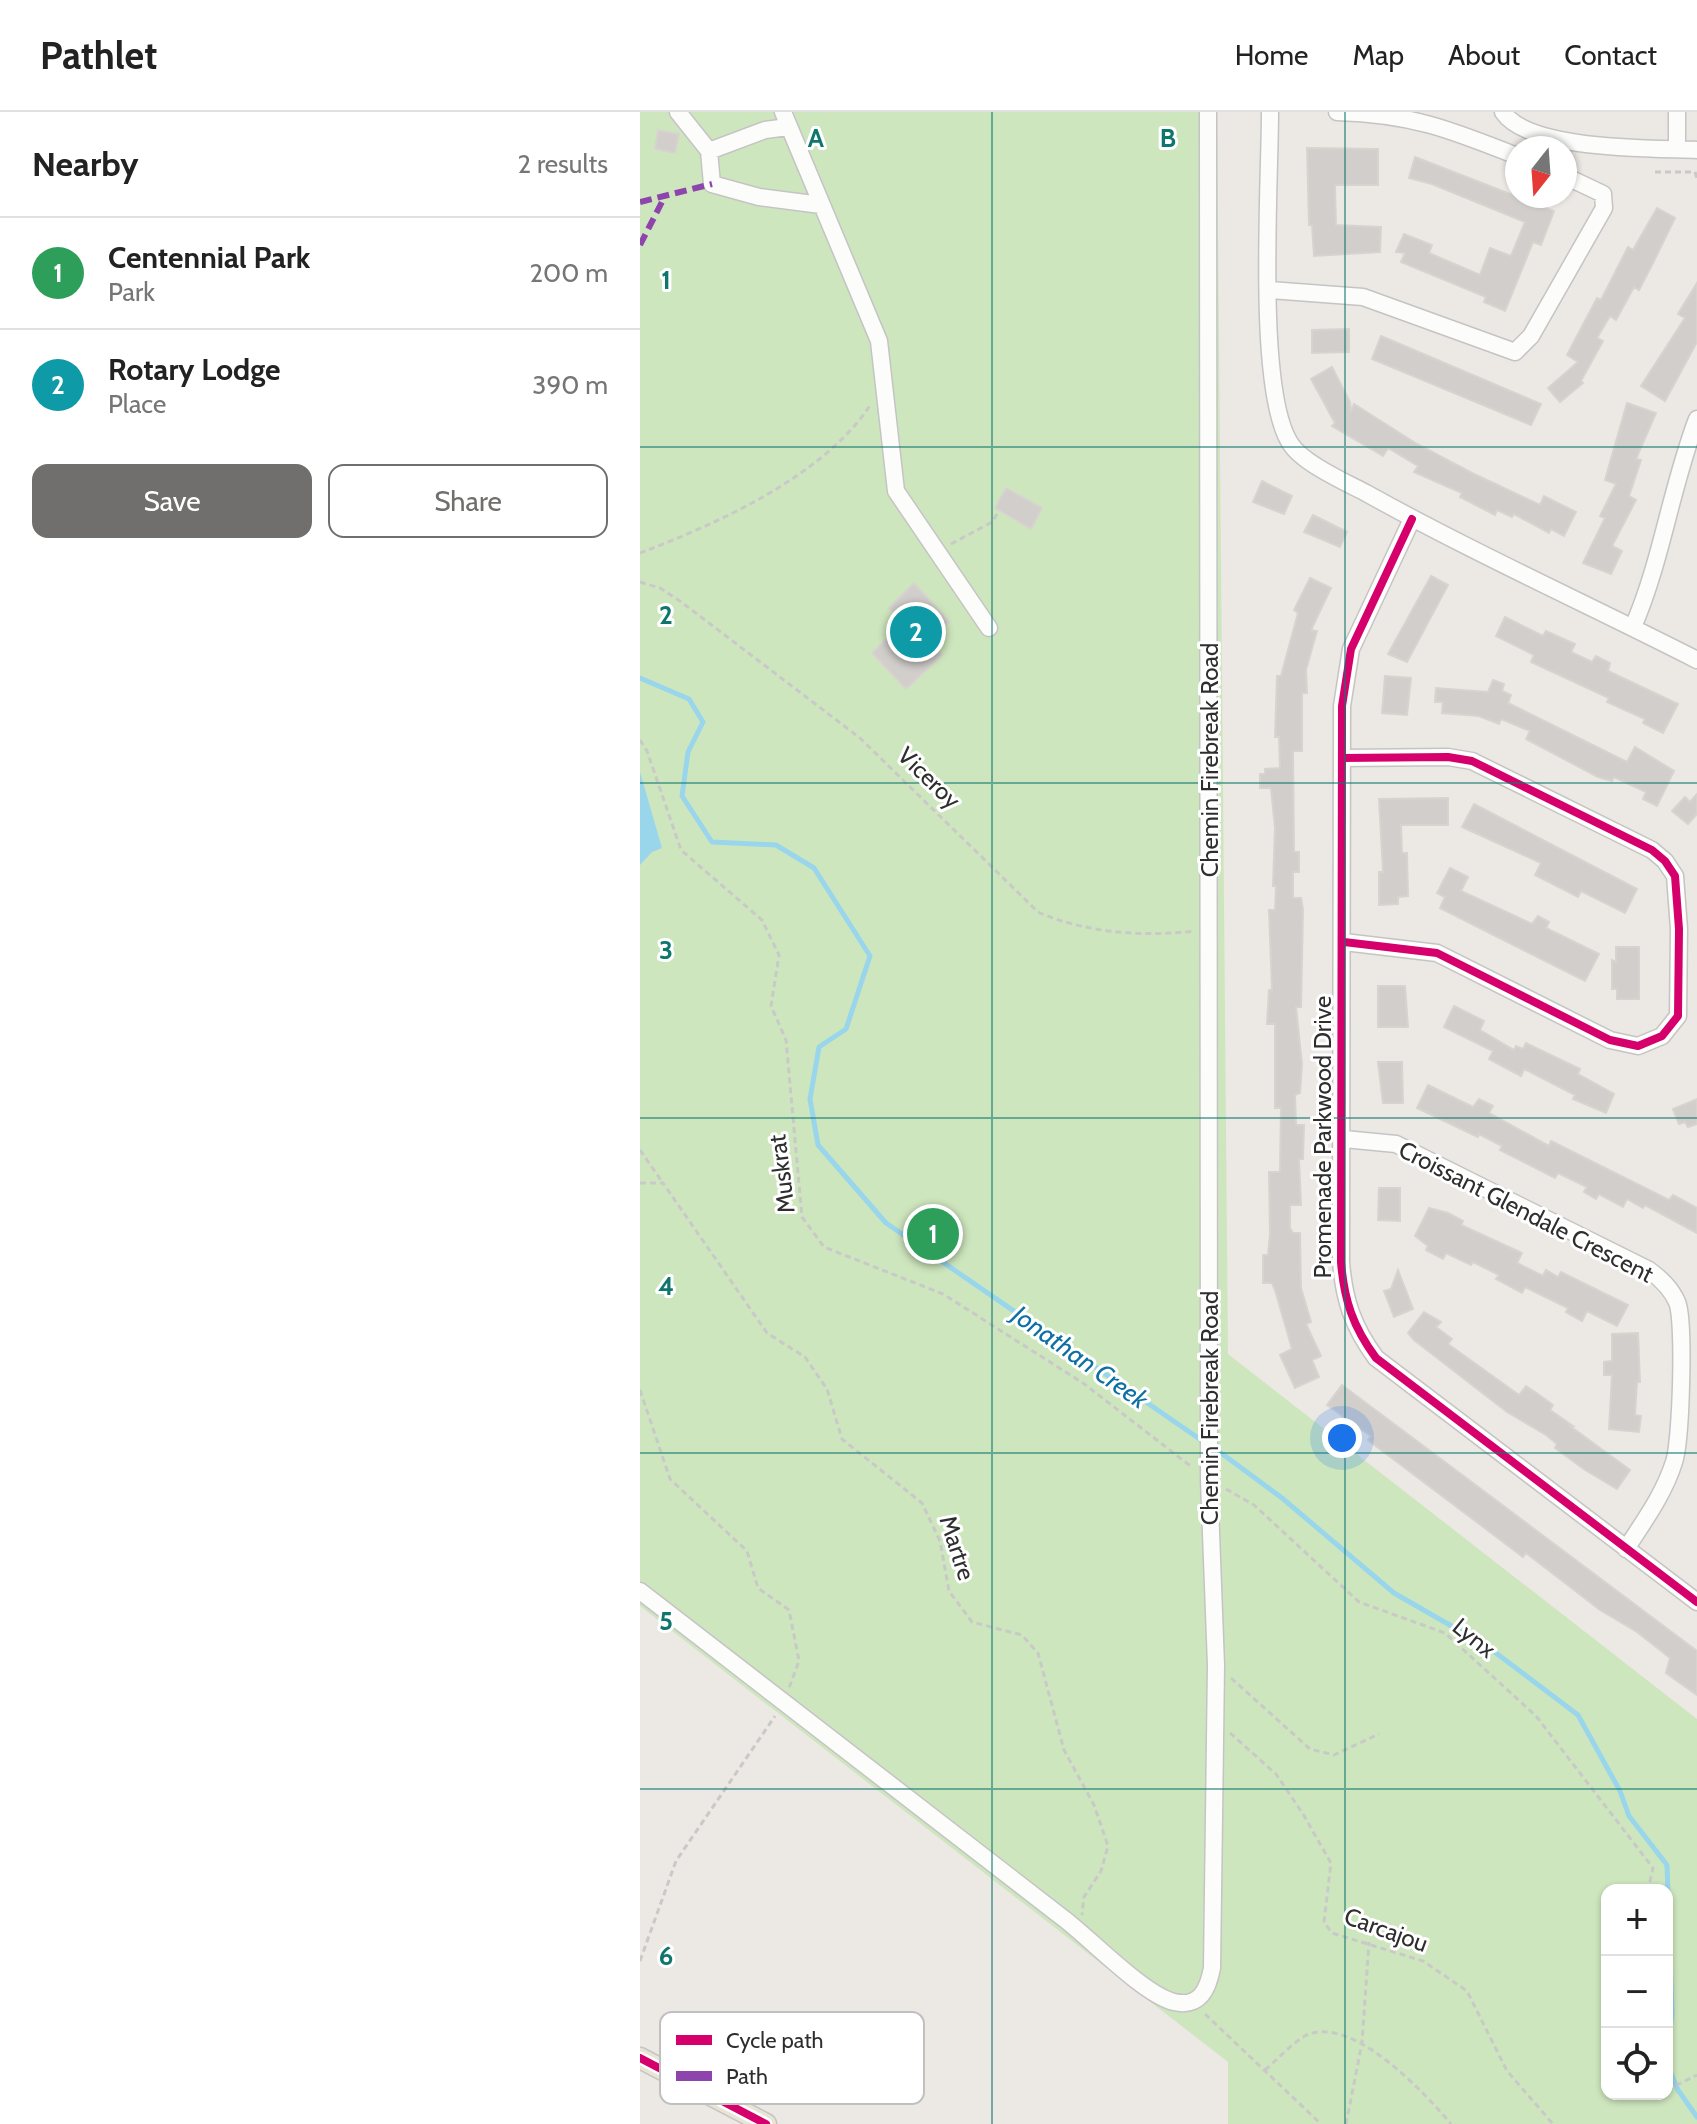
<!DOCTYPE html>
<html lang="en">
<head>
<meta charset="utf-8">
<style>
	:root { --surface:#fff; --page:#f2f2f2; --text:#222; --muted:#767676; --line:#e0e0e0; --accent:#706f6e }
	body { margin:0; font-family:Cabin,sans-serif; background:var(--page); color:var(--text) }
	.controls { position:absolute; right:24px; bottom:24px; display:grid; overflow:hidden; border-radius:16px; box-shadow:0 2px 6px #0004 }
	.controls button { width:72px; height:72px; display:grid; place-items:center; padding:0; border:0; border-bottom:2px solid var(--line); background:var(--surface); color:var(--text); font:40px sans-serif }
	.compass { position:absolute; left:865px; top:24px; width:72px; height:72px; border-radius:50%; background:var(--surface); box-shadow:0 2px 6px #0004; rotate:197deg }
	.you { position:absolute; left:702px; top:1326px; width:28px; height:28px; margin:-20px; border:6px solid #fff; border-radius:50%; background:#1a73e8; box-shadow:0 0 0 12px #1a73e833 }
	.badge { display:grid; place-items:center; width:52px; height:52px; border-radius:50%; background:var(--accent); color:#fff; font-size:26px; font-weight:700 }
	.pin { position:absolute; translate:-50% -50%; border:4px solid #fff; box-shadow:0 2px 8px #0006 }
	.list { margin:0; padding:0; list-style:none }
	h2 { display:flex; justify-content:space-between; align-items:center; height:104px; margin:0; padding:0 32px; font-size:34px }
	h2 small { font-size:26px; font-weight:400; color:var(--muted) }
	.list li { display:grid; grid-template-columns:52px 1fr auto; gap:24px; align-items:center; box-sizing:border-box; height:112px; padding:0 32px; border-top:2px solid var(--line) }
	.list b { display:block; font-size:30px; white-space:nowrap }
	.list p { margin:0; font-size:26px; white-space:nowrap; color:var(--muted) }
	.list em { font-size:26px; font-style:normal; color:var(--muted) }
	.actions { display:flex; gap:16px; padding:24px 32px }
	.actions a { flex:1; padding:18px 0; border:2px solid var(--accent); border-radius:16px; text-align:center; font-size:28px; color:var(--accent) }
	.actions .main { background:var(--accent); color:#fff }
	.icon { flex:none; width:44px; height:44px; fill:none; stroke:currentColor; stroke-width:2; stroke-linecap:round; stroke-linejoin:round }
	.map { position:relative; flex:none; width:1057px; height:2012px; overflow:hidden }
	header { display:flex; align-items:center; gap:48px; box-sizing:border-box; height:112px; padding:0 40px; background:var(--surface); border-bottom:2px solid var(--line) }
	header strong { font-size:38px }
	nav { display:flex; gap:44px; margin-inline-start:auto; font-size:28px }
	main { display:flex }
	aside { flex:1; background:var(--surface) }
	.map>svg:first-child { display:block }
	.green { fill:#cee6be; fill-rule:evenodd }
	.water { fill:#99d6ec }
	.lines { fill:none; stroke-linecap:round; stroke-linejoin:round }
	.stream { stroke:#99d6ec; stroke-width:5 }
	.building { fill:#d1cecb; stroke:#d7d4d0; stroke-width:2 }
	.minor-casing { stroke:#c5c4c5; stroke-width:19 }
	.major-casing { stroke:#c6c5c4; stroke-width:23 }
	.path { stroke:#c9c9c8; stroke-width:3; stroke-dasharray:6 4; stroke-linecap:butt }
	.minor { stroke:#fcfcfb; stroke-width:16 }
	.major { stroke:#e8e4d6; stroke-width:20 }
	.quiet { stroke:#8e44ad; stroke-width:6; stroke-dasharray:12 6; stroke-linecap:butt }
	.cycleway-casing { stroke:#fff; stroke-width:13 }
	.cycleway { stroke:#d6006c; stroke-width:8 }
	.grid { fill:none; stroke:#0f766e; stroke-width:2; stroke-opacity:0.55 }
	.labels { text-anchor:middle; stroke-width:6; stroke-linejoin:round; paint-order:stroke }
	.street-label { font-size:24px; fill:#2e2e2e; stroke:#fff }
	.water-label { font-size:26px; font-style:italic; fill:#0d6fa3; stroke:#fff }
	.key { fill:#fff; stroke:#c0c0c0; stroke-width:2 }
	.key-label { font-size:22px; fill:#2e2e2e }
	.grid-label { font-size:26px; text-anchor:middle; font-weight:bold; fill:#0f766e; stroke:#fff; stroke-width:6; stroke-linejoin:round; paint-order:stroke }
</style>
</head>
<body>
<header>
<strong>Pathlet</strong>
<nav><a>Home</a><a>Map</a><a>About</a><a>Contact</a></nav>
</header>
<main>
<aside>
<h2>Nearby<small>2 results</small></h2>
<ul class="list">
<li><span class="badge" style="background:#2e9e5b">1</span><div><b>Centennial Park</b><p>Park</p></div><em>200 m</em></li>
<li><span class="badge" style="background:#0f9aa8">2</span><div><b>Rotary Lodge</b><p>Place</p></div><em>390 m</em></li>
</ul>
<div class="actions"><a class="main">Save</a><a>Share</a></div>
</aside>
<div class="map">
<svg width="1057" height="2012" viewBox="0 0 1057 2012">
	<rect width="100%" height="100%" fill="#ece8e4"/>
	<!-- green -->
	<path class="green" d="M0,0H577L588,1242L1057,1607V2012H588V1950L0,1494ZM967,1778H1027V1982H967Z"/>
	<!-- water -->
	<path class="water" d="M0,660L22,736L12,740L0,753Z"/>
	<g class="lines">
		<!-- stream -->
		<path class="stream" d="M0,566L49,587L63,610L48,640L42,684L72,730L136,733L174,756L230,844L206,917L179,935L170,987L178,1033L246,1111L564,1330
			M573,1335L642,1386L754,1481L848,1535L938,1603L980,1679L989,1704L1027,1753L1032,1902L1027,1938
			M1027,1952L1038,1978L1057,2005"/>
	</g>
	<!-- building -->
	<path class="building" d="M18,18L39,22L35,41L15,37Z
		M667,36L738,37V73H695L696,113L741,115L740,140L674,144L672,113H669Z
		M775,45L914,99L901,133L893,130L865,199L844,190L846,185L761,150L765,141L756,140L764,122L792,133L789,141L840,163L850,136L871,144L885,110L792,72L769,66Z
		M1017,96L1035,106L1014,149L999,178L994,175L976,208L970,204L957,226L963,229L941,269L943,271L920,290L908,276L938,250L927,243L957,186L961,188L988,135L993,138Z
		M1057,171V230L1025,289L1001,274L1045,206L1038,202Z
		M709,217V240L672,241V218Z
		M741,224L901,292L891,313L732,247Z
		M692,255L710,290L711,300L714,292L777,332L832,361L900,393L904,384L936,400L924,424L911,417L909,421L874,402L872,405L857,398L855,403L820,385L822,381L774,360L778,354L748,336L743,344L692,314L695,311L671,267Z
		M987,291L1016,301L996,347L1001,348L989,384L996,388L972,434L982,439L971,462L943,451L965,406L960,404L976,372L965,368Z
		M622,369L652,384L644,402L613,390Z
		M366,376L402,396L391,417L355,396Z
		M673,403L707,420L700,435L664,420Z
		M791,464L808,473L767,550L748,542Z
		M670,466L691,476L671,518L677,519L666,558L667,581H662V639H653L654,740H659V760H653V786H661L663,797L661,895H656L662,952L660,981L655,983L656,1013H664L663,1047H659L661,1093H650V1116L653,1121H660L661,1176L671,1210L666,1212L681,1244L672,1248L679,1265L655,1276L640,1243L652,1237L635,1178L632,1171H623V1143H628L630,1122L629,1060H640L641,996H635V912H627L629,878H632L629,798H635L636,774H633L635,716L631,676H620V662H625V657L640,656L639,625H635L637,564H641L658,501L654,498Z
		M274,471L309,510L289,528L302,543L266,577L232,541L263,511L249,496Z
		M865,505L903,524L906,519L935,532L931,540L952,550L956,544L970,551L968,559L1038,592L1023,621L1003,611L1005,607L967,590L969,586L891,550L894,543L856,524Z
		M745,564L771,566L767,603L742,601Z
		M853,568L864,572L862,579L871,583L868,591L987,650L995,635L1034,659L1017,694L1003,687L1006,680L974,665L972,669L958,665L886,627L890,619L861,607L859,612L839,604L802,601L803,590H795L796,576L848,580Z
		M1057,682V702L1048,712L1032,699L1045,685L1050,690Z
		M808,686V713H761L762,741H767L768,784L758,785V792L739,793V760H743L739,687Z
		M834,692L997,777L985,801L941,779L938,785L895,763L901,751L822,715Z
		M810,756L828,765L821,779L892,812L898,804L909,810L906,816L959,842L945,869L800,796L805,785L797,781Z
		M976,835H999V887H977V877H972V848L976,850Z
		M738,874H765L768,915H738Z
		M814,894L844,909L840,918L874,938L876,934L883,937L886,931L940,957L938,962L974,982L966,1001L933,987L935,983L884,957L881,964L849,947L853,939L804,915Z
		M738,950H762L763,991H743Z
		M788,973L833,995L839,987L853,994L849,1001L909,1034L911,1029L1029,1088L1033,1083L1057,1096V1121L1005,1093L1003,1096L987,1087L983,1095L959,1082L956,1087L944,1080L947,1075L918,1061L915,1066L860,1038L862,1034L839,1022L838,1025L777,996Z
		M1057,987V1012L1048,1015L1045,1010L1039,1012L1033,997Z
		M739,1076H760V1109L738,1108Z
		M789,1096L808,1101L823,1109L821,1113L882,1141L877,1151L903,1164L906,1158L918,1165L921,1160L988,1193L977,1214L947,1199L942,1209L926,1200L928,1196L885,1175L882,1181L856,1167L859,1163L833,1150L831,1153L806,1141L803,1147L786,1138L788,1134L775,1124Z
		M758,1158L773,1197L754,1205L744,1179L751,1177Z
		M784,1200L801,1210L796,1215L812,1227L808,1232L879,1283L886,1274L898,1282L913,1293L910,1298L933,1314H930L990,1358L977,1377L945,1358L915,1336L917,1332L906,1323L867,1300L774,1228L768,1221Z
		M998,1221L1000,1270H997L995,1303L1001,1304L999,1320L969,1317L972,1263H964V1250L972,1249V1222Z
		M702,1273L1057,1539V1583L1026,1561L1030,1546L997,1520L960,1498L886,1441L883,1445L728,1328L731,1324L687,1293Z"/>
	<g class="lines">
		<!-- minor casing -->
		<g class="minor-casing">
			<path id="minor" d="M38,0L69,39
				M143,0L239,229L256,379L349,516
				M630,0C630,72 616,277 650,331C662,351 705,370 726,381C834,441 947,492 1057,548
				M697,0C771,2 809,17 877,44
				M863,0C889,39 1014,36 1057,38
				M148,15L125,18L69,39L72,72L119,85L181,93
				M1037,37V0
				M629,178L723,185L875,240L891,224L964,96L963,82L925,64
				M772,407L711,537L702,594L701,1150C704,1188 713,1215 736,1246L1057,1490
				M993,515C1022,448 1031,375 1057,307
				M702,646L808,645L832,649L1012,738L1025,749L1035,764L1039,817L1038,904L1022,924L998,934L970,928L797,841L704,830
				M704,1027L756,1032L1009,1158C1021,1167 1031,1176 1037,1190C1045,1208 1041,1330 1034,1350C1024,1382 1004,1409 986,1437
				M0,1479C141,1588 282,1697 423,1806C451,1827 504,1883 534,1890C560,1896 568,1877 572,1856L576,1553L569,1368L568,0"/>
		</g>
		<!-- major casing -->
		<g class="major-casing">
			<path id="major" d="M0,1946L126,2012"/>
		</g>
		<!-- path -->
		<path class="path" d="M1015,60H1055L1057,66
			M311,432L352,410L359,399
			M0,441C79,411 184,364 231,292
			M0,470L20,476L40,489L220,626L398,800C445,821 504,825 555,819
			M0,628L7,639L41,738L122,808L139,843L131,894L146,928L162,1105L184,1135L303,1182L443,1271L553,1356
			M0,1038L23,1071
			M0,1071H23L127,1221L165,1245L187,1277L202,1327L282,1391L300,1429L309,1479L332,1510L382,1523L398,1541L424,1638L454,1693L468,1734L461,1759L444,1785L442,1803
			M0,1278L30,1367L107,1439L118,1476L149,1498L159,1549L149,1576
			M586,1377L614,1393L719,1490L805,1521L896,1604L1013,1756L1008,1778
			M591,1566L670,1637L694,1643L739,1622
			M590,1621L636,1662L663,1702L691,1751L684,1810L692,1821L783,1849L827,1879L867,1959L913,2012
			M0,1849L36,1749L135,1604
			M565,1902L681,2012
			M625,1958C637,1948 649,1934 663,1925C708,1898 785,1981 811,2012
			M1027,1978L1057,1963
			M706,2012L722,1931L729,1830"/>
		<!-- minor -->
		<use href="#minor" class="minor"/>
		<!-- major -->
		<use href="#major" class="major"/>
		<!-- quiet -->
		<path class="quiet" d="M0,90L72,72
			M0,133L25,84"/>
		<!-- cycleway casing -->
		<g class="cycleway-casing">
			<path id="cycleway" d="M772,407L711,537L702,594L701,1150C704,1188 713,1215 736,1246L1057,1490
				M702,646L808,645L832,649L1012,738L1025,749L1035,764L1039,817L1038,904L1022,924L998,934L970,928L797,841L704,830
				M0,1946L126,2012"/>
		</g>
		<!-- cycleway -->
		<use href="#cycleway" class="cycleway"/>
	</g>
	<!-- grid -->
	<path class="grid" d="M352,0V2012M705,0V2012M0,335H1057M0,671H1057M0,1006H1057M0,1341H1057M0,1677H1057"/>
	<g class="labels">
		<!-- street labels -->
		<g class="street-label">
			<text transform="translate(570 648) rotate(-90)" y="8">Chemin Firebreak Road</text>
			<text transform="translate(289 666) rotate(44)" y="8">Viceroy</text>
			<text transform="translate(683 1025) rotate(-90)" y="8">Promenade Parkwood Drive</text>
			<text transform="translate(142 1062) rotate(-97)" y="8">Muskrat</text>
			<text transform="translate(886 1100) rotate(27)" y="8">Croissant Glendale Crescent</text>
			<text transform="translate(570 1296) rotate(-90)" y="8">Chemin Firebreak Road</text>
			<text transform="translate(317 1436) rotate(72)" y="8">Martre</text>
			<text transform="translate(834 1526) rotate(39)" y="8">Lynx</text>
			<text transform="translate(746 1818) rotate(20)" y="8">Carcajou</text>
		</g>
		<!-- water labels -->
		<g class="water-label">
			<text transform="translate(440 1245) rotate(35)" y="9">Jonathan Creek</text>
		</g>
	</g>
	<!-- legend -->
	<rect x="20" y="1900" width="264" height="92" rx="12" class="key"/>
	<rect x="36" y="1923" width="36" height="10" fill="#d6006c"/>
	<rect x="36" y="1959" width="36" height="10" fill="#8e44ad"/>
	<g class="key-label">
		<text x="86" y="1936">Cycle path</text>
		<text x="86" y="1972">Path</text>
	</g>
	<g class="grid-label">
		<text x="176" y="35">A</text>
		<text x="528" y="35">B</text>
		<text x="26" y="177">1</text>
		<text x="26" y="512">2</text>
		<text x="26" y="847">3</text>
		<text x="26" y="1183">4</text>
		<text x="26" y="1518">5</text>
		<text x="26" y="1853">6</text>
	</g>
</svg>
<div class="controls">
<button>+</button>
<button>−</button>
<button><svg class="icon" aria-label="locate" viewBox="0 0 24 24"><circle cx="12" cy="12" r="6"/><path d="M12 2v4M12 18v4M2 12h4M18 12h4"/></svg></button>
</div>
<svg class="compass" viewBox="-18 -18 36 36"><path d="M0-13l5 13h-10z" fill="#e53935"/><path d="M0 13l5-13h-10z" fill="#767676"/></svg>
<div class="you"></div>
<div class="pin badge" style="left:293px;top:1122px;background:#2e9e5b">1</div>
<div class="pin badge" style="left:276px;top:520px;background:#0f9aa8">2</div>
</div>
</main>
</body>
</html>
